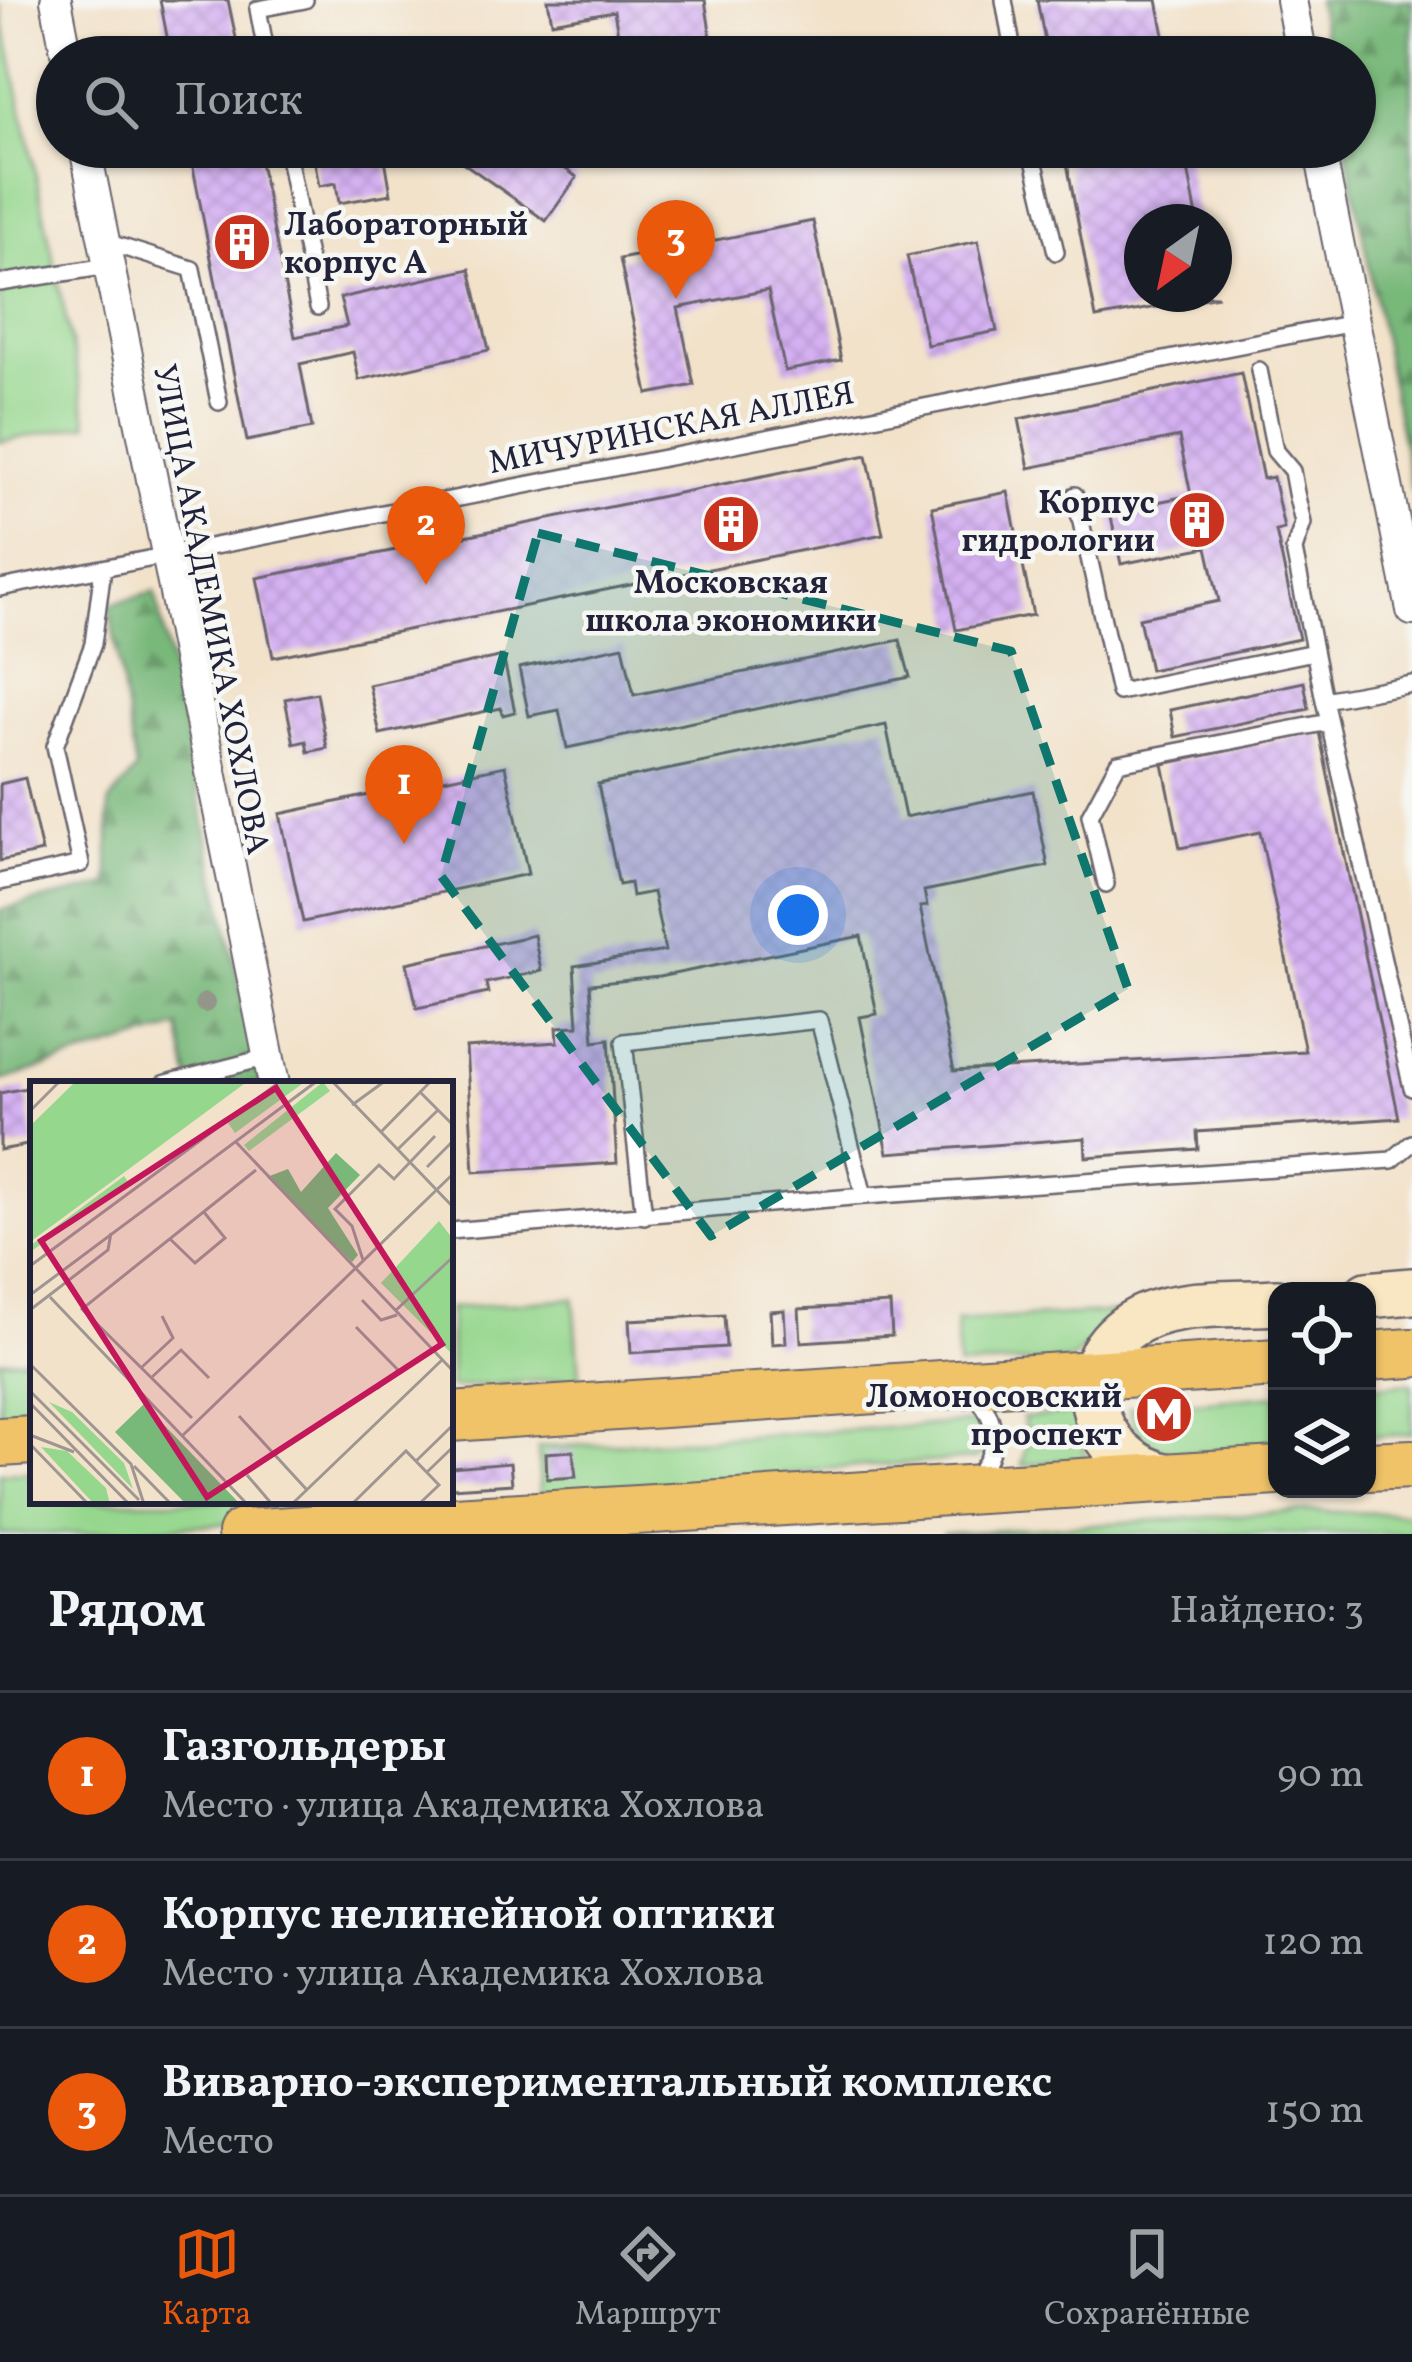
<!DOCTYPE html>
<html lang="ru">
<head>
<meta charset="utf-8">
<style>
	:root { --surface:#171b24; --page:#20242c; --text:#f1f3f6; --muted:#9ea1a6; --line:#363941; --accent:#ea580c }
	body { margin:0; font-family:Vollkorn,serif; background:var(--page); color:var(--text) }
	.controls { position:absolute; right:36px; bottom:36px; display:grid; overflow:hidden; border-radius:24px; box-shadow:0 3px 9px #0004 }
	.controls button { width:108px; height:108px; display:grid; place-items:center; padding:0; border:0; border-bottom:3px solid var(--line); background:var(--surface); color:var(--text); font:60px sans-serif }
	.compass { position:absolute; left:1124px; top:204px; width:108px; height:108px; border-radius:50%; background:var(--surface); box-shadow:0 3px 9px #0004; rotate:213deg }
	.you { position:absolute; left:798px; top:915px; width:42px; height:42px; margin:-30px; border:9px solid #fff; border-radius:50%; background:#1a73e8; box-shadow:0 0 0 18px #1a73e833 }
	.badge { display:grid; place-items:center; width:78px; height:78px; border-radius:50%; background:var(--accent); color:#fff; font-size:39px; font-weight:700 }
	.pin { position:absolute; translate:-50% -99px; filter:drop-shadow(0 3px 6px #0008) }
	.pin::after { content:''; position:absolute; top:63px; width:42px; height:36px; background:inherit; clip-path:polygon(0 0,100% 0,50% 100%) }
	.list { margin:0; padding:0; list-style:none }
	h2 { display:flex; justify-content:space-between; align-items:center; height:156px; margin:0; padding:0 48px; font-size:51px }
	h2 small { font-size:39px; font-weight:400; color:var(--muted) }
	.list li { display:grid; grid-template-columns:78px 1fr auto; gap:36px; align-items:center; box-sizing:border-box; height:168px; padding:0 48px; border-top:3px solid var(--line) }
	.list b { display:block; font-size:45px; white-space:nowrap }
	.list p { margin:0; font-size:39px; white-space:nowrap; color:var(--muted) }
	.list em { font-size:39px; font-style:normal; color:var(--muted) }
	.icon { flex:none; width:66px; height:66px; fill:none; stroke:currentColor; stroke-width:2; stroke-linecap:round; stroke-linejoin:round }
	.map { position:relative; flex:none; width:1412px; height:1534px; overflow:hidden }
	.search { position:absolute; background:var(--surface); box-shadow:0 3px 9px #0004; left:36px; right:36px; top:36px; height:132px; display:flex; align-items:center; gap:30px; box-sizing:border-box; padding:0 42px; border-radius:66px; color:var(--muted); font-size:45px }
	.sheet { height:660px; background:var(--surface) }
	nav { display:flex; justify-content:space-around; align-items:center; box-sizing:border-box; height:168px; border-top:3px solid var(--line); background:var(--surface); font-size:33px; color:var(--muted) }
	nav a { display:grid; justify-items:center; gap:6px }
	nav .on { color:var(--accent) }
	.map>svg:first-child { display:block }
	.green { fill:#96d78e; stroke:#5c7c64; stroke-width:3 }
	.forest { fill:url(#forest-firs); stroke:#4d6d5a; stroke-width:3 }
	.building { fill:url(#building-cross-hatch) }
	.lines { fill:none; stroke-linecap:round; stroke-linejoin:round }
	.service-casing { stroke:#6b656d; stroke-width:20 }
	.minor-casing { stroke:#6b656d; stroke-width:34 }
	.secondary-casing { stroke:#6b656d; stroke-width:50 }
	.primary-casing { stroke:#6b656d; stroke-width:52 }
	.service { stroke:#fff; stroke-width:15 }
	.minor { stroke:#fff; stroke-width:30 }
	.secondary { stroke:#f9e7c3; stroke-width:45 }
	.primary { stroke:#f0c369; stroke-width:48 }
	.tree { fill:#939689 }
	.marked { fill:#0f766e; fill-opacity:0.2; stroke:#0f766e; stroke-width:9; stroke-dasharray:24 15; stroke-linejoin:round }
	.labels { text-anchor:middle; stroke-width:9; stroke-linejoin:round; paint-order:stroke }
	.poi-label { font-size:33px; font-weight:bold; fill:#22223b; stroke:#f6f6f2; text-anchor:end }
	.street-label { font-size:33px; fill:#22223b; stroke:#f6f6f2 }
	.inset-road { fill:none; stroke:#9f9591; stroke-width:3 }
	.view { fill:#c2185b; fill-opacity:0.15; stroke:#c2185b; stroke-width:6 }
	.inset-edge { fill:none; stroke:#22223b; stroke-width:6 }
</style>
</head>
<body>
<div class="map">
<svg width="1412" height="1534" viewBox="0 0 1412 1534">
	<defs>
		<pattern id="forest-firs" width="22" height="20" patternUnits="userSpaceOnUse" patternTransform="scale(3)"><rect width="22" height="20" fill="#78b879"/><path d="M5 1l3.5 6h-7zM16 11l3.5 6h-7z" fill="#629564"/></pattern>
		<pattern id="building-cross-hatch" width="8" height="8" patternUnits="userSpaceOnUse" patternTransform="scale(3)"><rect width="8" height="8" fill="#d5b1f2"/><path d="M0 0l8 8M0 8l8-8" fill="none" stroke="#b798d0"/></pattern>
	</defs>
	<rect width="100%" height="100%" fill="#f6f6f2"/>
	<filter id="ink" filterUnits="userSpaceOnUse"><feTurbulence type="fractalNoise" baseFrequency=".00833" numOctaves="2"/><feDisplacementMap in="SourceGraphic" scale="24" xChannelSelector="R" yChannelSelector="G"/><feConvolveMatrix kernelMatrix="1 2 1 2 8 2 1 2 1" color-interpolation-filters="sRGB"/></filter>
	<filter id="wash" filterUnits="userSpaceOnUse"><feTurbulence type="fractalNoise" baseFrequency=".004" numOctaves="4" result="noise"/><feDisplacementMap in="SourceGraphic" scale="48" xChannelSelector="R" yChannelSelector="G"/><feGaussianBlur stdDeviation="2.7" result="paint"/><feColorMatrix in="noise" values="0 0 0 0 0 0 0 0 0 0 0 0 0 0 0 0 0 1.4 0 .05"/><feComposite in="paint" operator="in"/></filter>
	<g filter="url(#wash)">
		<rect width="100%" height="100%" fill="#f2e2ca"/>
		<!-- green -->
		<path class="green" d="M0,4L88,424L0,442Z
			M574,1298L580,1378L450,1388V1308Z
			M1128,1312L1071,1360L958,1367L956,1321Z
			M33,1358V1416L0,1418V1360Z
			M1412,1383V1434L1367,1437V1387Z
			M1277,1395V1444C1229,1448 1140,1475 1129,1408Z
			M1073,1413L1087,1458L1022,1465L1027,1440L1023,1418Z
			M969,1423L979,1425L987,1436L982,1455L974,1459L825,1469L640,1497L541,1506L538,1448Z
			M33,1472V1501H299V1519L65,1534H0V1473Z
			M1306,1511L1412,1514V1534H941Z"/>
		<!-- forest -->
		<path class="forest" d="M1317,0H1412V492L1346,147H1355V57H1328Z
			M155,592L261,1084H190L179,1027L0,1081V910L109,885V803L136,770L109,605Z"/>
		<g id="blocks">
			<!-- building -->
			<path class="building" d="M160,0H228L240,57H171Z
				M548,0H705L714,57H622L614,11L552,22Z
				M1037,0H1157L1168,55L1048,57Z
				M189,147H257L295,337L347,326L340,298L470,269L489,350L359,380L353,352L300,364L312,428L247,441Z
				M312,147H383L391,194L339,203L336,183L319,186Z
				M441,147H534L577,177L546,221Z
				M1064,147H1184L1198,222H1142V294L1218,296L1096,318Z
				M813,221L841,360L785,371L768,290L678,308L694,385L648,394L620,259Z
				M978,241L997,331L927,345L907,256Z
				M1241,373L1263,479L1273,477L1284,529L1276,531L1299,639L1150,670L1139,618L1219,601L1207,547L1121,564L1110,512L1191,495L1179,437L1029,468L1019,419Z
				M867,455L883,534L273,657L257,578Z
				M1008,492L1033,615L956,630L932,507Z
				M900,640L910,677L567,748L559,710L529,716L519,668L623,646L634,695Z
				M503,656L515,712L503,715L501,708L380,734L369,685Z
				M1304,682L1309,709L1175,737L1170,710Z
				M317,693L327,748L308,752L306,741L294,744L285,699Z
				M886,725L905,817L1033,791L1048,866L924,891L927,906L920,907L954,1071L1305,1051L1260,832L1180,848L1163,764L1319,732L1399,1118L1197,1132L1198,1149L1086,1157L1085,1138L888,1153L860,1017L877,1014L861,936L659,977L590,984L594,1041L609,1039L617,1163L474,1172L466,1048L558,1042L557,1027L578,1026L574,966L665,951L653,892L632,896L630,883L619,885L598,784Z
				M505,766L528,874L303,922L280,814Z
				M25,778L42,852L0,861V784Z
				M534,935L541,971L486,983L488,993L417,1008L407,963Z
				M26,1088L33,1144L0,1150V1093Z
				M890,1304L892,1336L801,1342L799,1309Z
				M784,1310L786,1343L772,1344L770,1311Z
				M724,1315L726,1347L631,1353L629,1320Z
				M573,1451L576,1477L547,1479L546,1453Z
				M510,1463L512,1484L452,1488L451,1468Z"/>
		</g>
	</g>
	<g filter="url(#ink)">
		<use href="#blocks" fill-opacity="0" stroke="#6b656d" stroke-width="3"/>
		<g class="lines">
			<!-- service casing -->
			<g class="service-casing">
				<path id="service" d="M1004,0L1014,57
					M267,57L258,9L305,0
					M286,147L318,307
					M1031,147L1056,252
					M106,242L192,269L219,402
					M0,283L108,266
					M1259,370L1275,451L1292,471L1296,493L1303,523L1294,550L1324,700L1412,1088
					M1075,495L1119,692L1314,652
					M0,588L1353,323
					M1324,700L1412,684
					M0,882L81,864L55,746L93,644L103,568
					M1106,884L1090,815L1118,763L1329,722
					M163,1084L268,1057
					M644,1216L624,1042L819,1020L864,1196
					M450,1231L864,1196L1392,1160L1412,1143
					M971,1393C1001,1417 1000,1454 972,1479"/>
			</g>
			<!-- minor casing -->
			<g class="minor-casing">
				<path id="minor" d="M56,0L67,57
					M1291,0L1302,57
					M85,147L274,1084
					M1319,147L1412,610"/>
			</g>
			<!-- secondary casing -->
			<g class="secondary-casing">
				<path id="secondary" d="M1367,1295L1412,1291
					M1168,1477C1089,1461 1062,1360 1139,1320C1177,1300 1235,1305 1277,1302"/>
			</g>
			<!-- primary casing -->
			<g class="primary-casing">
				<path id="primary" d="M1367,1356L1412,1353
					M450,1417L1277,1363
					M0,1442L33,1440
					M1367,1466L1412,1464
					M242,1534L1277,1471"/>
			</g>
			<!-- service -->
			<use href="#service" class="service"/>
			<!-- minor -->
			<use href="#minor" class="minor"/>
			<!-- secondary -->
			<use href="#secondary" class="secondary"/>
			<!-- primary -->
			<use href="#primary" class="primary"/>
		</g>
		<!-- trees -->
		<circle class="tree" cx="205" cy="1003" r="10"/>
	</g>
	<!-- marked area -->
	<path class="marked" d="M538,533L1011,651L1128,989L711,1236L441,876Z"/>
	<!-- icons -->
	<defs>
		<g id="building-disc" transform="scale(3)"><circle r="9.5" fill="#c8321e" stroke="#f6f6f2"/><path d="M-4-6H4V6H1V3H-1V6H-4ZM-2.5-4.3h1.7v1.8h-1.7ZM.8-4.3h1.7v1.8H.8ZM-2.5-1h1.7V.8h-1.7ZM.8-1h1.7V.8H.8Z" fill="#fff"/></g>
		<g id="metro-disc" transform="scale(3)"><circle r="9.5" fill="#c8321e" stroke="#f6f6f2"/><path d="M-5.5 5V-5H-3L0 0L3-5H5.5V5H3V-.5L0 4L-3-.5V5Z" fill="#fff"/></g>
	</defs>
	<g fill-rule="evenodd">
		<use href="#building-disc" x="242" y="242"/>
		<use href="#building-disc" x="1197" y="520"/>
		<use href="#building-disc" x="731" y="524"/>
		<use href="#metro-disc" x="1164" y="1414"/>
	</g>
	<g class="labels">
		<!-- poi labels -->
		<g class="poi-label">
			<text x="284" y="235" text-anchor="start">Лабораторный<tspan x="284" dy="38">корпус А</tspan></text>
			<text x="1155" y="513">Корпус<tspan x="1155" dy="38">гидрологии</tspan></text>
			<text x="731" y="593" text-anchor="middle">Московская<tspan x="731" dy="38">школа экономики</tspan></text>
			<text x="1122" y="1407">Ломоносовский<tspan x="1122" dy="38">проспект</tspan></text>
		</g>
		<!-- street labels -->
		<g class="street-label">
			<text transform="translate(671 426) rotate(-11)" y="12">МИЧУРИНСКАЯ АЛЛЕЯ</text>
			<text transform="translate(213 609) rotate(79)" y="12">УЛИЦА АКАДЕМИКА ХОХЛОВА</text>
		</g>
	</g>
	<!-- overview -->
	<g transform="translate(30 1081)">
		<rect width="423" height="423" fill="#f2e2ca"/>
		<path d="M254,0H276L205,52L198,42ZM293,1L300,10L219,70L214,64ZM94,95L99,102L0,171V165ZM409,140L423,158V274L351,202ZM19,321L42,331L94,382L103,408ZM11,366L37,370L76,407L80,423H64Z" fill="#96d78e"/>
		<path d="M306,72L330,94L298,127L328,174L322,181L237,96L258,88L271,111ZM114,323L210,423H156L85,351Z" fill="#78b879"/>
		<path d="M46,0H218L0,161V45Z" fill="#96d78e"/>
		<path class="inset-road" d="M302,0L423,126M390,11L423,44M322,24L355,0M0,30L30,0M350,52L401,0M205,60L423,290M367,69L408,29M397,86L423,60M139,157L165,182L195,157L173,130M333,179L322,145L305,128L349,84L364,98L405,55M0,185L251,0M0,214L287,0M20,216L217,423M332,219L351,239L367,234M0,229L78,169L81,152M365,230L423,176M326,246L368,289L347,308M0,283L101,383L114,423M112,286L143,257L132,235M122,296L151,269L179,297M0,310L109,419M0,322L99,423M209,335L277,409M162,337L52,228L226,89M0,354L44,371M152,355L423,93M0,363L58,423M386,380L423,344M104,385L141,423M397,391L423,366M217,394L241,422M262,423L412,279M322,423L376,370L409,404L389,423"/>
		<path class="view" d="M246,7L412,263L177,416L11,160Z"/>
		<rect width="423" height="423" class="inset-edge"/>
	</g>
</svg>
<div class="controls">
<button><svg class="icon" aria-label="locate" viewBox="0 0 24 24"><circle cx="12" cy="12" r="6"/><path d="M12 2v4M12 18v4M2 12h4M18 12h4"/></svg></button>
<button><svg class="icon" aria-label="layers" viewBox="0 0 24 24"><path d="M12 4l9 5-9 5-9-5zM3 14l9 5 9-5"/></svg></button>
</div>
<svg class="compass" viewBox="-18 -18 36 36"><path d="M0-13l5 13h-10z" fill="#e53935"/><path d="M0 13l5-13h-10z" fill="#9ea1a6"/></svg>
<div class="you"></div>
<div class="pin badge" style="left:404px;top:844px">1</div>
<div class="pin badge" style="left:426px;top:585px">2</div>
<div class="pin badge" style="left:676px;top:299px">3</div>
<div class="search"><svg class="icon" aria-label="search" viewBox="0 0 24 24"><circle cx="10" cy="10" r="6"/><path d="M15 15l6 6"/></svg>Поиск</div>
</div>
<section class="sheet">
<h2>Рядом<small>Найдено: 3</small></h2>
<ul class="list">
<li><span class="badge">1</span><div><b>Газгольдеры</b><p>Место · улица Академика Хохлова</p></div><em>90 m</em></li>
<li><span class="badge">2</span><div><b>Корпус нелинейной оптики</b><p>Место · улица Академика Хохлова</p></div><em>120 m</em></li>
<li><span class="badge">3</span><div><b>Виварно-экспериментальный комплекс</b><p>Место</p></div><em>150 m</em></li>
</ul>
</section>
<nav>
<a class="on"><svg class="icon" aria-label="map" viewBox="0 0 24 24"><path d="M3 6l6-2 6 2 6-2v14l-6 2-6-2-6 2zM9 4v14M15 6v14"/></svg>Карта</a>
<a><svg class="icon" aria-label="directions" viewBox="0 0 24 24"><path d="M12 3l9 9-9 9-9-9zM9 14v-3h6M13 9l2 2-2 2"/></svg>Маршрут</a>
<a><svg class="icon" aria-label="saved" viewBox="0 0 24 24"><path d="M7 4h10v16l-5-4-5 4z"/></svg>Сохранённые</a>
</nav>
</body>
</html>
